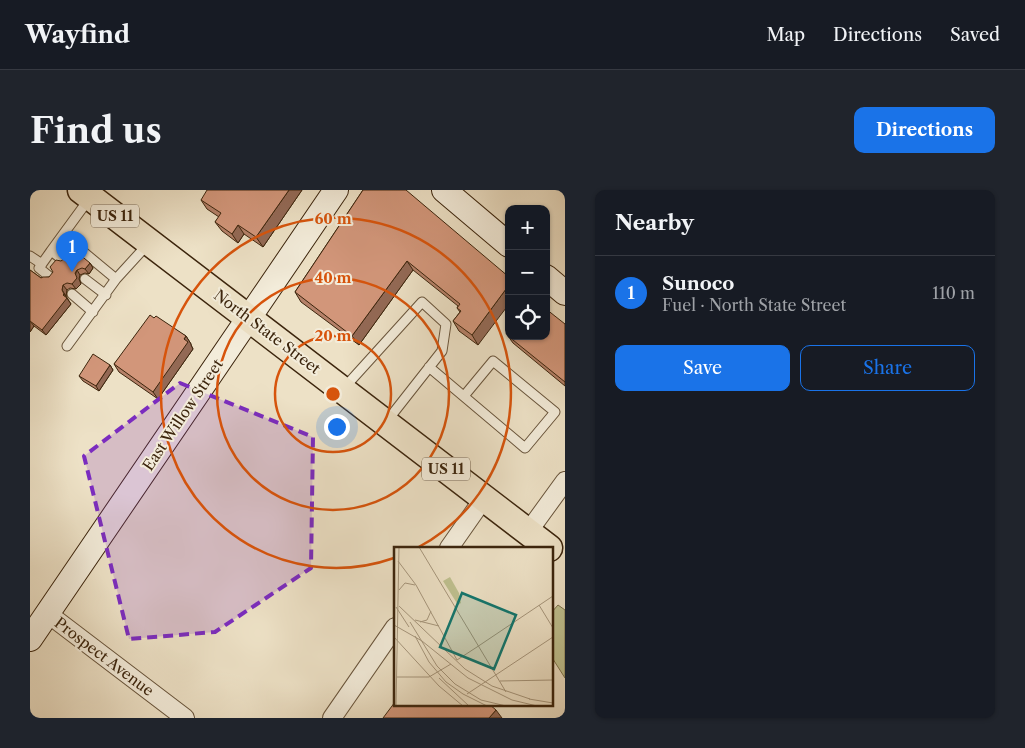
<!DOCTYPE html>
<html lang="en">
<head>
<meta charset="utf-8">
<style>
	:root { --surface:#171b24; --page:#20242c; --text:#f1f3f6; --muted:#9ea1a6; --line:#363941; --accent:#1a73e8 }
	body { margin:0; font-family:"Libre Caslon Text",serif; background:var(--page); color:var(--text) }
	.controls { position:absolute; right:15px; top:15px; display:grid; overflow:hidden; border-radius:10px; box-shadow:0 1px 4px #0004 }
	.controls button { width:45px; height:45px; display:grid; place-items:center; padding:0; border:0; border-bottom:1px solid var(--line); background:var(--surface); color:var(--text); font:25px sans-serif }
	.you { position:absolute; left:306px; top:236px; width:18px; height:18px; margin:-12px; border:4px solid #fff; border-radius:50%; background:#1a73e8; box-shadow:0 0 0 8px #1a73e833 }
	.badge { display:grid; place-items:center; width:32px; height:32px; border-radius:50%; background:var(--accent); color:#fff; font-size:16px; font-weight:700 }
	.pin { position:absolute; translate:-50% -41px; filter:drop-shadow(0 1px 2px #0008) }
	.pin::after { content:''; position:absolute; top:26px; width:18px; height:15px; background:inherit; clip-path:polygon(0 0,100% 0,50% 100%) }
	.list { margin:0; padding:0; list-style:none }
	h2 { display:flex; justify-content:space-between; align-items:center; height:65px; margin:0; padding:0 20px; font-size:21px }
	h2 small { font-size:16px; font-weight:400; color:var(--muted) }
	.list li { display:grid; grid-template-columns:32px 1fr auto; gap:15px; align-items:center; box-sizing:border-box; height:75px; padding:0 20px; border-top:1px solid var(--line) }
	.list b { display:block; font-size:19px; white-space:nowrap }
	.list p { margin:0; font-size:16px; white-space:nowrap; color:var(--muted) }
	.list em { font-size:16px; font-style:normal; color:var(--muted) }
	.actions { display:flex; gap:10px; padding:15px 20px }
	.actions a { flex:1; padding:11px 0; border:1px solid var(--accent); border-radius:10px; text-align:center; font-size:18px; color:var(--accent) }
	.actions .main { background:var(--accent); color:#fff }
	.icon { flex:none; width:28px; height:28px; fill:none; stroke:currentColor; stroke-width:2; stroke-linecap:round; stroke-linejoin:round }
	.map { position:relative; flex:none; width:535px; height:528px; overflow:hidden; border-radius:10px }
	header { display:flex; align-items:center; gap:30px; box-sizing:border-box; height:70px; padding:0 25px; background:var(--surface); border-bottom:1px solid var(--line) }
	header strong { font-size:24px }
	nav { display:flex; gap:28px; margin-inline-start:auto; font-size:18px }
	.intro { display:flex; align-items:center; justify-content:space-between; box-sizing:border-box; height:120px; padding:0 30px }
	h1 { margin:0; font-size:35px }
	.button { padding:12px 22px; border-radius:10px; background:var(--accent); color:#fff; font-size:18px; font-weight:700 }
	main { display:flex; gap:30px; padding:0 30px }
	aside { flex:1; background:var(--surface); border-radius:10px; box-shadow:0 1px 4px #0004 }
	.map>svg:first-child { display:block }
	.green { fill:#bfc190; stroke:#7e734e }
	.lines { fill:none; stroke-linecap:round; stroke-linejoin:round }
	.lane-casing { stroke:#68543b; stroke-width:11 }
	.street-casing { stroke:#68543b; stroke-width:20 }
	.secondary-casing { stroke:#3c250d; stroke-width:26 }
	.primary-casing { stroke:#3c250d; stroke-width:29 }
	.lane { stroke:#f3ecda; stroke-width:9 }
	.street { stroke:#f3ecda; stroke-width:18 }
	.secondary { stroke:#f3ecda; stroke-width:24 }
	.primary { stroke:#ede1c6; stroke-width:26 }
	.wall { fill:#b58169; stroke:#3c250d }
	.shaded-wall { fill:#936955; stroke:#3c250d }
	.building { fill:#d2967a; stroke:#3c250d }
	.marked { fill:#7b2cbf; fill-opacity:0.2; stroke:#7b2cbf; stroke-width:4; stroke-dasharray:10 6; stroke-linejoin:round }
	.ring { fill:none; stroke:#d7540c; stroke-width:2.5 }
	.labels { text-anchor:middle; stroke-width:4; stroke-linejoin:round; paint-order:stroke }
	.shield { fill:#f3ecda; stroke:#73614a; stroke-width:1 }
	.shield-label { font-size:14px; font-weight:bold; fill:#3c250d }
	.street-label { font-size:15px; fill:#3c250d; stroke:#f3ecda }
	.inset-road { fill:none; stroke:#a6967c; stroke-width:1 }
	.view { fill:#0f766e; fill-opacity:0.15; stroke:#0f766e; stroke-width:2.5 }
	.inset-edge { fill:none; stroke:#3c250d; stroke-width:2.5 }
	.centre { fill:#d7540c; stroke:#f3ecda; stroke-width:2.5 }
	.ring-label { font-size:15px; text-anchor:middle; font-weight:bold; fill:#d7540c; stroke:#f3ecda; stroke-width:4; stroke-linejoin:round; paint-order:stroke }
</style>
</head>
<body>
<header>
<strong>Wayfind</strong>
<nav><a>Map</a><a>Directions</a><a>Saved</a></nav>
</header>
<div class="intro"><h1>Find us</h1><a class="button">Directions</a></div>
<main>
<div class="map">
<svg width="535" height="528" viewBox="0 0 535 528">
	<rect width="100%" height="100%" fill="#ede1c6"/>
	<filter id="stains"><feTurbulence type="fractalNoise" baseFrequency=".004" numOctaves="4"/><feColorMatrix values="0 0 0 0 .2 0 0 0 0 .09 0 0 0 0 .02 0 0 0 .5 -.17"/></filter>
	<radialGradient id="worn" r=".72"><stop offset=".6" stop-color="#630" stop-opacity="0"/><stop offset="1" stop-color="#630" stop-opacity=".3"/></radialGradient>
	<!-- green -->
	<path class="green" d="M528,415L535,420V488L521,466V423Z"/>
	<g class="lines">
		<!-- lane casing -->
		<g class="lane-casing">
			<path id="lane" d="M33,45L86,89
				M0,66L12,74
				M33,70L21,61L59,9
				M20,87L9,78L21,61
				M55,89L76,105
				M42,104L63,122
				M37,156L86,89L117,55
				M399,177L495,258L525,222L463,171L434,206
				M314,198L392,112L416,134L412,161L357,231"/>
		</g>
		<!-- street casing -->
		<g class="street-casing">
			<path id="street" d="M498,342L535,291
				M419,358L454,308
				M17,423L155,528
				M302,528L365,437"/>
		</g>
		<!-- secondary casing -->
		<g class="secondary-casing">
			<path id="secondary" d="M414,0L479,55
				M516,87L535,103
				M0,449L306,0"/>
		</g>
		<!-- primary casing -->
		<g class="primary-casing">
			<path id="primary" d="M51,0L519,358"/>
		</g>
		<!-- lane -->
		<use href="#lane" class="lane"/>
		<!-- street -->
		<use href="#street" class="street"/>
		<!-- secondary -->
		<use href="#secondary" class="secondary"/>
		<!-- primary -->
		<use href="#primary" class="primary"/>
	</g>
	<!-- wall -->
	<path class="wall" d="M272,0L233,57L214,44L208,53L192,41L185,32L189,27L177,19L171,10Z
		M333,0L479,87L448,155L429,141L423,131L430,122L427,118L428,116L383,80L329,155L271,112L265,102Z
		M60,73L63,78L59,84L55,83L50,85L49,89L51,94L46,99L40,98L37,100L36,106L41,114L16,145L4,136L0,142V80L11,88L19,87Z
		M124,128L156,146L161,154V155L163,159L128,209L89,182L84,174Z
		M535,134V196L483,153L478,146Z
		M80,175L83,180L69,201L53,191L49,186Z"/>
	<!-- shaded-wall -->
	<path class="shaded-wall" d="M259,0H272L233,57L226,47Z
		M208,35L214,44L208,53L202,44Z
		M377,71L383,80L329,155L322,146Z
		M60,73L63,78L59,84L55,79Z
		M47,80L50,85L49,89L51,94L46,99L42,94Z
		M33,95L37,100L36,106L32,100Z
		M479,95V114L448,155L442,145Z
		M34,104L41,114L16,145L12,140Z
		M0,131L4,136L0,142Z
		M156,146L161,154V155L163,159L128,209L123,202Z
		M80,175L83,180L69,201L66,196Z
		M466,520L472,528H459Z"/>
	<!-- building -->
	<path class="building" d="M177,0H259L226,47L208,35L202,44L185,32L191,23L171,10Z
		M333,0H376L479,87V95L442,145L423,131L431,121L427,118L430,114L377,71L322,146L265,102Z
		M37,54L60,73L55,79L52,78L47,80L45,83L47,88L42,94L37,93L33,95L32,100L34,104L33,105L37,108L12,140L0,131V80L11,88L13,87H19L23,82L20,77L26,70L31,71L35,68V63L33,60Z
		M516,119L535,134V192L478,146L479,145V146H516Z
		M120,125L124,128L126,126L156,146L154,149L158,152L123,202L84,174Z
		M63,164L80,175L66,196L49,186Z
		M365,512V514H459L466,520L459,528H353Z"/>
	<!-- marked area -->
	<path class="marked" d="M150,193L283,247L281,378L185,442L99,449L54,266Z"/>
	<!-- distance rings -->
	<g class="ring">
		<circle cx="303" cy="204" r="58"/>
		<circle cx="303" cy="204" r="116"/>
		<path d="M364 368A175 175 0 1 1 387 358"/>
	</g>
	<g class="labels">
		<!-- shield labels -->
		<g class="shield">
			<rect x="61" y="14.5" width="48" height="23" rx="4"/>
			<rect x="392" y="267.5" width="48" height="23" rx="4"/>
		</g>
		<g class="shield-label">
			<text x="85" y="31">US 11</text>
			<text x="416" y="284">US 11</text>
		</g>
		<!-- street labels -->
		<g class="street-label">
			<text transform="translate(237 142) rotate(37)" y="5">North State Street</text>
			<text transform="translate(153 225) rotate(-56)" y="5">East Willow Street</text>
			<text transform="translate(74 467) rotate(37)" y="5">Prospect Avenue</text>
		</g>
	</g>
	<!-- overview -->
	<g transform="translate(364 357)">
		<rect width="159" height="159" fill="#ede1c6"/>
		<path d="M56,30L65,46L67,56L64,58L49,34Z" fill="#bfc190"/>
		<path class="inset-road" d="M25,0L112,145M4,14L22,38L63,113L83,100M5,43L11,36L21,38M145,58L159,81M5,59L71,122L98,139L136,152M2,60L15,80M21,73L45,79M16,75L43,119L61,137L87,153L112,159M26,75L33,73L37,64M0,78L28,94L74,131L118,153L143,159M21,89L35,115L52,135L69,147L93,159M0,90L45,139L69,159M83,100L159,49M2,130H35L57,117M45,131L75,159M106,134L159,133M73,147L159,90M135,152L159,156M2,159L5,0"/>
		<path class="view" d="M68,46L122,68L100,122L46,100Z"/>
		<rect width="159" height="159" class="inset-edge"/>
	</g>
	<circle cx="303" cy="204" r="8" class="centre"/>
	<g class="ring-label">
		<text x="303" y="34">60 m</text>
		<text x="303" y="93">40 m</text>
		<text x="303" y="151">20 m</text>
	</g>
	<rect width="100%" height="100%" filter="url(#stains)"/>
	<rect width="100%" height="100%" fill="url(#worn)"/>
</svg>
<div class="controls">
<button>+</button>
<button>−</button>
<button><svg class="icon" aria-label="locate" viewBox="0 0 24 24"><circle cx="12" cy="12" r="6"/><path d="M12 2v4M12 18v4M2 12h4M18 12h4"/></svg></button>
</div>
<div class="you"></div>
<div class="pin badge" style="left:42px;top:82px">1</div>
</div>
<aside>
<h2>Nearby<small></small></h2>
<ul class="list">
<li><span class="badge">1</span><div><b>Sunoco</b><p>Fuel · North State Street</p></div><em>110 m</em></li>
</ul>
<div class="actions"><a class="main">Save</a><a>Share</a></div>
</aside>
</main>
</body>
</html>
